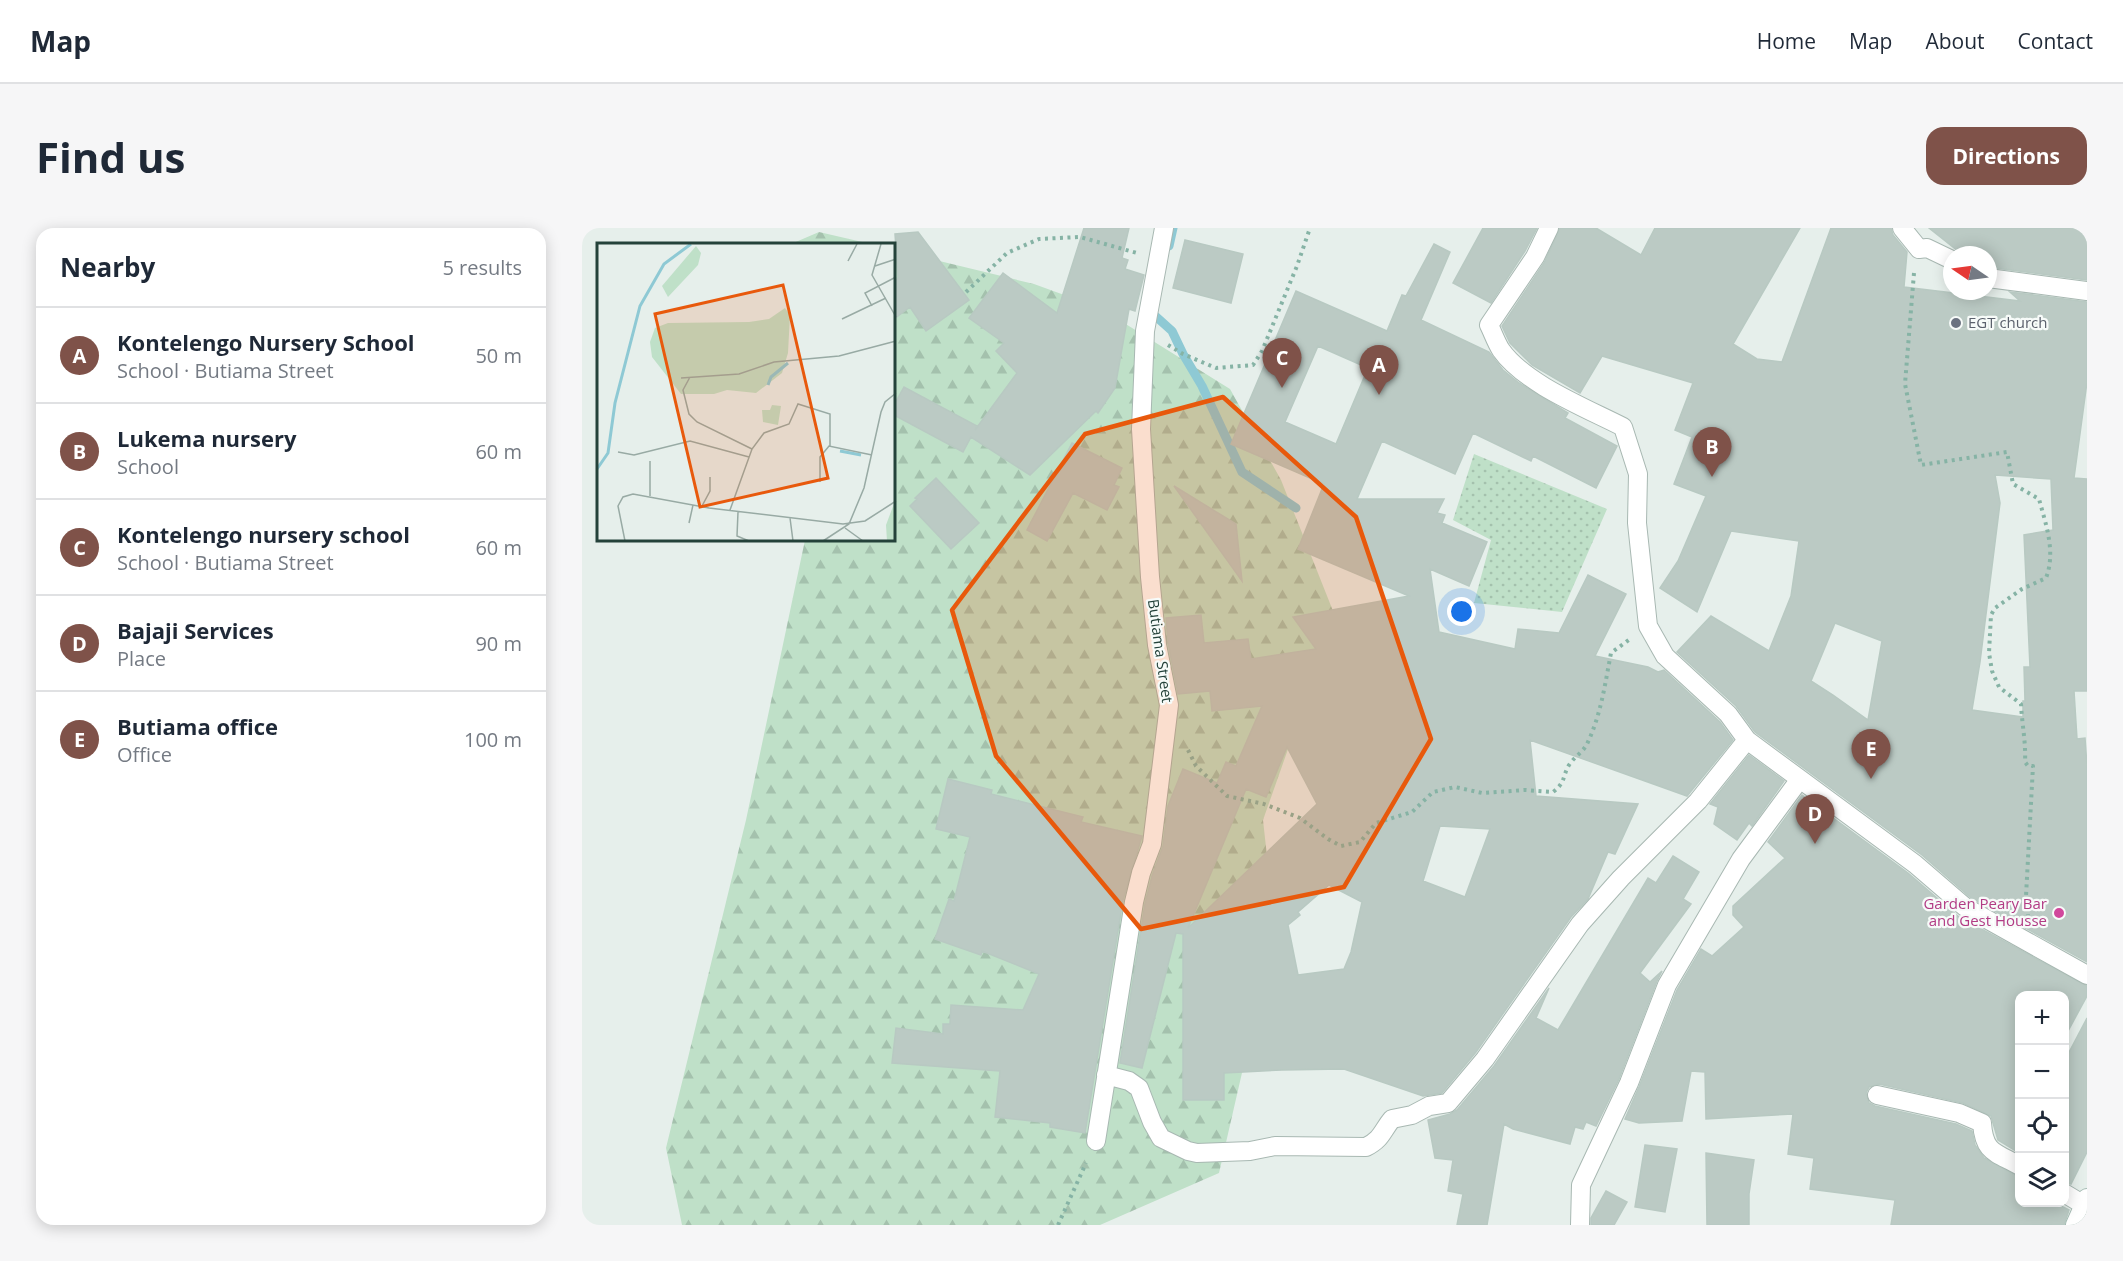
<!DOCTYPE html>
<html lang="en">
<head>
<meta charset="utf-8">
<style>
	:root { --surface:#fff; --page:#f6f6f7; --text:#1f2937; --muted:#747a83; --line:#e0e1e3; --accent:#7f5249 }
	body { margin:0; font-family:"Open Sans",sans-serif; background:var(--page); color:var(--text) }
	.controls { position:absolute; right:18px; bottom:18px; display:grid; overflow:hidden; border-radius:12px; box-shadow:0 3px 15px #0003 }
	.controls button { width:54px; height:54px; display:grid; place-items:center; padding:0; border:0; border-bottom:2px solid var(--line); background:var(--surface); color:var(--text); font:30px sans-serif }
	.compass { position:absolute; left:1361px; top:18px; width:54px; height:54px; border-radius:50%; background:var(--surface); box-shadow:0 3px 15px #0003; rotate:283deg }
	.you { position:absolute; left:880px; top:384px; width:21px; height:21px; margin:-15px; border:4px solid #fff; border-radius:50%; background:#1a73e8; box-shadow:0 0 0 9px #1a73e833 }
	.badge { display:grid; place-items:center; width:39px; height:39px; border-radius:50%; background:var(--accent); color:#fff; font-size:20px; font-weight:700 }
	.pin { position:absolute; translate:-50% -50px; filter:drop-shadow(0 2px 3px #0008) }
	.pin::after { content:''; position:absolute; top:32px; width:21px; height:18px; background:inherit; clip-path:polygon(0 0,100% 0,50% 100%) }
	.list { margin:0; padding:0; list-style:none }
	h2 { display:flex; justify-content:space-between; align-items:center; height:78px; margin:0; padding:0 24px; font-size:26px }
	h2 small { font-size:20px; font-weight:400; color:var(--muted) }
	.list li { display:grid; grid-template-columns:39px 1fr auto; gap:18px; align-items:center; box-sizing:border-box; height:96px; padding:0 24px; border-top:2px solid var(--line) }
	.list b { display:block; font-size:22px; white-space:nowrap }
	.list p { margin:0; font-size:20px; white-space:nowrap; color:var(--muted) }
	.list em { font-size:20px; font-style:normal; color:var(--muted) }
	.icon { flex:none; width:33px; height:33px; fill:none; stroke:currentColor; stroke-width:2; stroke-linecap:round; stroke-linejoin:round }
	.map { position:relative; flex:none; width:1505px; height:997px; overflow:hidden; border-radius:18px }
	header { display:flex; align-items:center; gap:36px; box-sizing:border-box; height:84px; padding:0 30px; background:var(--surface); border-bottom:2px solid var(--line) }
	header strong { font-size:28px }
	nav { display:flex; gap:33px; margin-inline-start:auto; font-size:21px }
	.intro { display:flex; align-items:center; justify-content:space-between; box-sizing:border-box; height:144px; padding:0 36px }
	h1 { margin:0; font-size:42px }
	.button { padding:15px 27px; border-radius:18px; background:var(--accent); color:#fff; font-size:21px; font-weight:700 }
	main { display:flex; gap:36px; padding:0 36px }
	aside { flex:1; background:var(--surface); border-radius:18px; box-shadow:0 3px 15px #0003 }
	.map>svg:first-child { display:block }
	.forest { fill:url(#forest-firs) }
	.garden { fill:url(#garden-dots) }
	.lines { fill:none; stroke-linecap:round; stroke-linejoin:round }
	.stream { stroke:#8ec9d4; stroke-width:9 }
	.building { fill:#bbcac4; stroke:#b8c9c2; stroke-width:1.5; fill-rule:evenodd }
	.street-casing { stroke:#a8b8b2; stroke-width:20 }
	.secondary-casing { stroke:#a4bbb3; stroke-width:20 }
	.path { stroke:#86b3a5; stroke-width:4; stroke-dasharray:3 4.5; stroke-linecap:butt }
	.street { stroke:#fff; stroke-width:18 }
	.secondary { stroke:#fff; stroke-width:18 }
	.marked { fill:#e8590c; fill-opacity:0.2; stroke:#e8590c; stroke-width:4.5; stroke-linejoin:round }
	.worship-dot { fill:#6b7280; stroke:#f7fbf9; stroke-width:2 }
	.hotel-dot { fill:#d1479c; stroke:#f7fbf9; stroke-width:2 }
	.labels { text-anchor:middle; stroke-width:4.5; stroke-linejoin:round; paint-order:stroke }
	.worship-label { font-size:15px; fill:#5b616d; stroke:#f7fbf9; text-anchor:start }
	.street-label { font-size:15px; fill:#24423a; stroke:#f7fbf9 }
	.hotel-label { font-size:15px; fill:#b23c85; stroke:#f7fbf9; text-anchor:end }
	.inset-river { fill:none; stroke:#8ec9d4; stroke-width:3 }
	.inset-road { fill:none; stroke:#98aaa4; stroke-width:1.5 }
	.view { fill:#e8590c; fill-opacity:0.15; stroke:#e8590c; stroke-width:3 }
	.inset-edge { fill:none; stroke:#24423a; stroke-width:3 }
</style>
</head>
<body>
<header>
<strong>Map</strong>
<nav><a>Home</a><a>Map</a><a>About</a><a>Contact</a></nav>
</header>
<div class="intro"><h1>Find us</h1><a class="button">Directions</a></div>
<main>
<aside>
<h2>Nearby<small>5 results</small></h2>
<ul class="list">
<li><span class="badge">A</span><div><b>Kontelengo Nursery School</b><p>School · Butiama Street</p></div><em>50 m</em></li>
<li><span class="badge">B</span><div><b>Lukema nursery</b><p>School</p></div><em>60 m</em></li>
<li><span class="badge">C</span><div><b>Kontelengo nursery school</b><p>School · Butiama Street</p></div><em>60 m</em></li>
<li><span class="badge">D</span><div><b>Bajaji Services</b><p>Place</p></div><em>90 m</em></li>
<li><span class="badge">E</span><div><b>Butiama office</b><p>Office</p></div><em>100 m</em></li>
</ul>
</aside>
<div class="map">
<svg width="1505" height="997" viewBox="0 0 1505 997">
	<defs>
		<pattern id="forest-firs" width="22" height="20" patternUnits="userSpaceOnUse" patternTransform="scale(1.5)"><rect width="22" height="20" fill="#bfe0c8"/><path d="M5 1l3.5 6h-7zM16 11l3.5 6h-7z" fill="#a4c1ad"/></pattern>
		<pattern id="garden-dots" width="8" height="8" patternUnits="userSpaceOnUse" patternTransform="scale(1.5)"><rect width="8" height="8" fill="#bfe0c8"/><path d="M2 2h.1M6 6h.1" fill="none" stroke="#a4c1ad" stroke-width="1.8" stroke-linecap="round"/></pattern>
	</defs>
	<rect width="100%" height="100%" fill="#e6efeb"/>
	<!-- forest -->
	<path class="forest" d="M237,4L289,16H290H209Z
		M312,22L452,56L518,80L648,161L699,252L753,388L681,592L693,701L637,945L518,997H100L84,920L164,592L223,312H312Z"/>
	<!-- garden -->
	<path class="garden" d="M892,226L1025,281L980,384L892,375L909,312L871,292Z"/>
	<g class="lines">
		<!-- stream -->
		<path class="stream" d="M587,18L591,0
			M572,81L570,85L590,103L601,126L620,158L660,244L714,280"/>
	</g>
	<!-- building -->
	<path class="building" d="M502,0H547L540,30L546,32L543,41L562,47L553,83L547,81L533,160L516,185L514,183L448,247L389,209L381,224L312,187V177L322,159L395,198L393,202L435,145L414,123L422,115L387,90L421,45L475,85Z
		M901,0H955L943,23L909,75L871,55Z
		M978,0H1014L1059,27L1073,0H1218L1151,116L1175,131L1200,134L1249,0H1309L1311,7L1325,24L1322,59L1438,73L1428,64L1505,74V154L1492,250L1505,251V463H1492L1495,511L1503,510L1505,538V734L1389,670L1340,627L1173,504L1154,478L1095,424L1129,388L1187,423L1209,368L1217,313L1149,303L1115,384L1078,360L1096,333L1124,268L1092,256L1110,209L1093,202L1111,155L1020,128L998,165L950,137L928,115L920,98L962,35ZM1413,247L1469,251L1471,302L1442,307L1448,439H1442L1443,473H1441V489L1390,482L1398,434L1418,275ZM1253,395L1300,413L1286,492L1251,467L1229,453Z
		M1347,0H1505V52L1406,39V27H1381Z
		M336,4L387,72L344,103L328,79L312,91V54L316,50L313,6Z
		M603,12L661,26L649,75L591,60Z
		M852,16L868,24L839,92L907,124L921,142L937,155L986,185L983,190L1035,218L1014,260L951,228L949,233L891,205L873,246L800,213L775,271H862L855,285L863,287L860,295L905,314L887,358L848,341L857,404L933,421L936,401L977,405L1006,347L1044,366L1013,428L1066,439L1076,444L1082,442L1138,494L1151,512L1105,568L948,512L954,568L1056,576L1033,626L1026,624L1006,671L989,689L894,824L860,865L841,868L762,841L700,842L642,845V872H601V706L594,705L560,840L538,835L563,676L570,648L581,618L586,578L601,541L635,555L644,534L654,538L680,478L630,483L628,463L596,466L586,415L584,390L619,387L622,415L666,411L669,431L734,421L711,389L827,368L716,321L742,256L649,216L714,63L805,103L820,67L824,68ZM736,118L786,140L754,216L703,194ZM705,519L735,576L606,700L664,561L684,569ZM858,598L908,601L883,669L841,653ZM747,657L780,674L769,724L762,741L716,747L706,697L718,687L716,684Z
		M490,215L540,240L532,257L537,259L525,282L491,265L465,313L445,302Z
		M354,250L397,295L369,321L328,278L335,271L333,270Z
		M592,258L654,296L660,353Z
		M1167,527L1202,553L1170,598L1167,595L1155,612L1132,596L1136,579L1128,576Z
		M366,551L410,562L409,566L501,589L499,594L560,608L541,672L503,905L468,899V895L413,889L418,843L310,835L314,800L361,806V796H368L369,777L441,782L457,746L400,723L399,727L353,711L367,671L372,673L388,609L354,601Z
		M1220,567L1326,645L1377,689L1505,758V768L1486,803L1482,801V768H1437V925L1416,912L1409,888L1381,875L1297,856L1287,859L1284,865L1287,875L1293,878L1374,896L1390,903L1393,917L1402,930L1437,949V975H1476L1480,977L1479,978L1487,982L1482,997H1309L1313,972L1228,961L1232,930L1206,926L1211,886L1124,891L1123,844L1109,843L1100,893L1057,895L1043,891L1057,859L1095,762L1119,721L1130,728L1162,699L1151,687V678L1203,630L1186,614Z
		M1091,628L1117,644L1101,671L1109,676L1058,745L1068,754L1080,743L1075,753L1037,851L1014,898L1004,894L1001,901L993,899L988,916L931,901L922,896L905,997H875L881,966L866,963L871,932L853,930L846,892L868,886L875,882L912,838L967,760L954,790L976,802L1066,650L1074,655Z
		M1505,790V924L1489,956L1482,954V834Z
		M1063,917L1095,921L1083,984L1053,979Z
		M1124,925L1172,932L1167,966V997H1125Z
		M1024,963L1045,974L1032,997H1009V990Z"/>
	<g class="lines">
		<!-- street casing -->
		<g class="street-casing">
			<path id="street" d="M967,0L953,29L907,97C911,105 914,114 919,122C943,156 1004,180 1041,199L1056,246L1055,295L1066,398L1083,428L1146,486L1165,512L1333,636L1383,679L1505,747
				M1320,0L1337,21L1345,20L1370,32
				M1406,50L1505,63
				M524,847L547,853L557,860L570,894L579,910L606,923L615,925L668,923L693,918L784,919C800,911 800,903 810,891L830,887L847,878L866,875L903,831L998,696L1039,650L1116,573L1165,512
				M1295,867L1377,885L1400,895C1402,925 1413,924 1438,938
				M514,913L552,674L559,645L570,616L587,477L575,417L568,349L559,201L563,103L582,0
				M1482,965L1502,977
				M998,997L999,957L1047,855L1085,757L1159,631L1218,551"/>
		</g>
		<!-- secondary casing -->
		<g class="secondary-casing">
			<path id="secondary" d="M1493,997L1505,970"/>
		</g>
		<!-- path -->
		<path class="path" d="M1332,45L1323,156L1339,237L1425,224L1431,256L1457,271C1464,297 1474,324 1464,350L1440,361L1413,380L1409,387L1407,425L1410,443L1417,459L1439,476C1440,497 1444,514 1443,534L1446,538H1451L1444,668L1446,687
			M384,64L425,25L457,11L498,9L555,25
			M586,117L601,126L634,140L671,137L680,123L715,38L728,0
			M606,522L614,538L645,568L682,576L718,590L746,611L759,618L778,614L794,595L830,584L851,564L873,559L900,565L943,562L971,564C984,554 980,549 987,537C992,529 1001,524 1005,516C1019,487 1023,456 1029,425L1048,411
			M476,997L504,935"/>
		<!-- street -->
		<use href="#street" class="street"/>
		<!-- secondary -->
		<use href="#secondary" class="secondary"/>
	</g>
	<!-- marked area -->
	<path class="marked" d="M641,169L774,289L849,511L762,659L559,701L414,528L370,382L503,206Z"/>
	<!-- markers -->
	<circle class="worship-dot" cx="1374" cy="95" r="6"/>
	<circle class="hotel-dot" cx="1477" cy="685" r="6"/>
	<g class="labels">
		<!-- worship labels -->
		<g class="worship-label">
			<text x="1386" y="100">EGT church</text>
		</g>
		<!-- street labels -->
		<g class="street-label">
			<text transform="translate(578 423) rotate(82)" y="5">Butiama Street</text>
		</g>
		<!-- hotel labels -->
		<g class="hotel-label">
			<text x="1465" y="681">Garden Peary Bar<tspan x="1465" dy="17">and Gest Housse</tspan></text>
		</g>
	</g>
	<!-- overview -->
	<g transform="translate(15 15)">
		<rect width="298" height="298" fill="#e6efeb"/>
		<path d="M99,3L104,10L101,22L71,54L65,43Z" fill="#bfe0c8"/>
		<path d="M188,65L193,72L191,110L185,130L159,150L130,147L117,151H84L55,114L53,99L58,85L71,80L152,79L172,76Z" fill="#bfe0c8"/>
		<path d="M298,258V298H290L289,282Z" fill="#bfe0c8"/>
		<path d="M175,162L184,163L181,182L166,179L165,167H173Z" fill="#bfe0c8"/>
		<path class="inset-river" d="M171,142L174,134L191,120M243,208L264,212M0,226L11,210L18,160L43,63L67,21L94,1"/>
		<path class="inset-road" d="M284,1L275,32L299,74M251,18L260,1M278,23L299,16M275,63L268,50L299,34M245,76L289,55M93,134L86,147L92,171L100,179L155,206M84,135L142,131L177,119L242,113L299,98M21,209L37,212L93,198L152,214M223,239V214L232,203L275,212M53,253V218M105,263L113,248V234M133,267L155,206L167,190L192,181L201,161L233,171V203M141,269L140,293L152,298M193,275L196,298M92,280L96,262M248,285L266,298M28,298L21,263L26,254L36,251L112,265L246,281L268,278L299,258M226,298L252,281L267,245L284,169L288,159L299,150"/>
		<path class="view" d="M186,42L231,235L103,264L58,71Z"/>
		<rect width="298" height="298" class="inset-edge"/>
	</g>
</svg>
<div class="controls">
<button>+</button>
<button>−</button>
<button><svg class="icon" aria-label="locate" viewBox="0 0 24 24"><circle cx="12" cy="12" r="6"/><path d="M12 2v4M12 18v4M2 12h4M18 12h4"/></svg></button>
<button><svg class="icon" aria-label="layers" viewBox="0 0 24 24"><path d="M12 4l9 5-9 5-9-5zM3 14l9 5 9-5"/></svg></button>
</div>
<svg class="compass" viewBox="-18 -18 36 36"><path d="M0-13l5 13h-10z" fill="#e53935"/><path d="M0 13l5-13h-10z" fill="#747a83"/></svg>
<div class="you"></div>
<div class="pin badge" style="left:797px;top:167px">A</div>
<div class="pin badge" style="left:1130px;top:249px">B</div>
<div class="pin badge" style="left:700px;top:160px">C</div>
<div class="pin badge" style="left:1233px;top:616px">D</div>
<div class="pin badge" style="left:1289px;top:551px">E</div>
</div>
</main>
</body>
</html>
